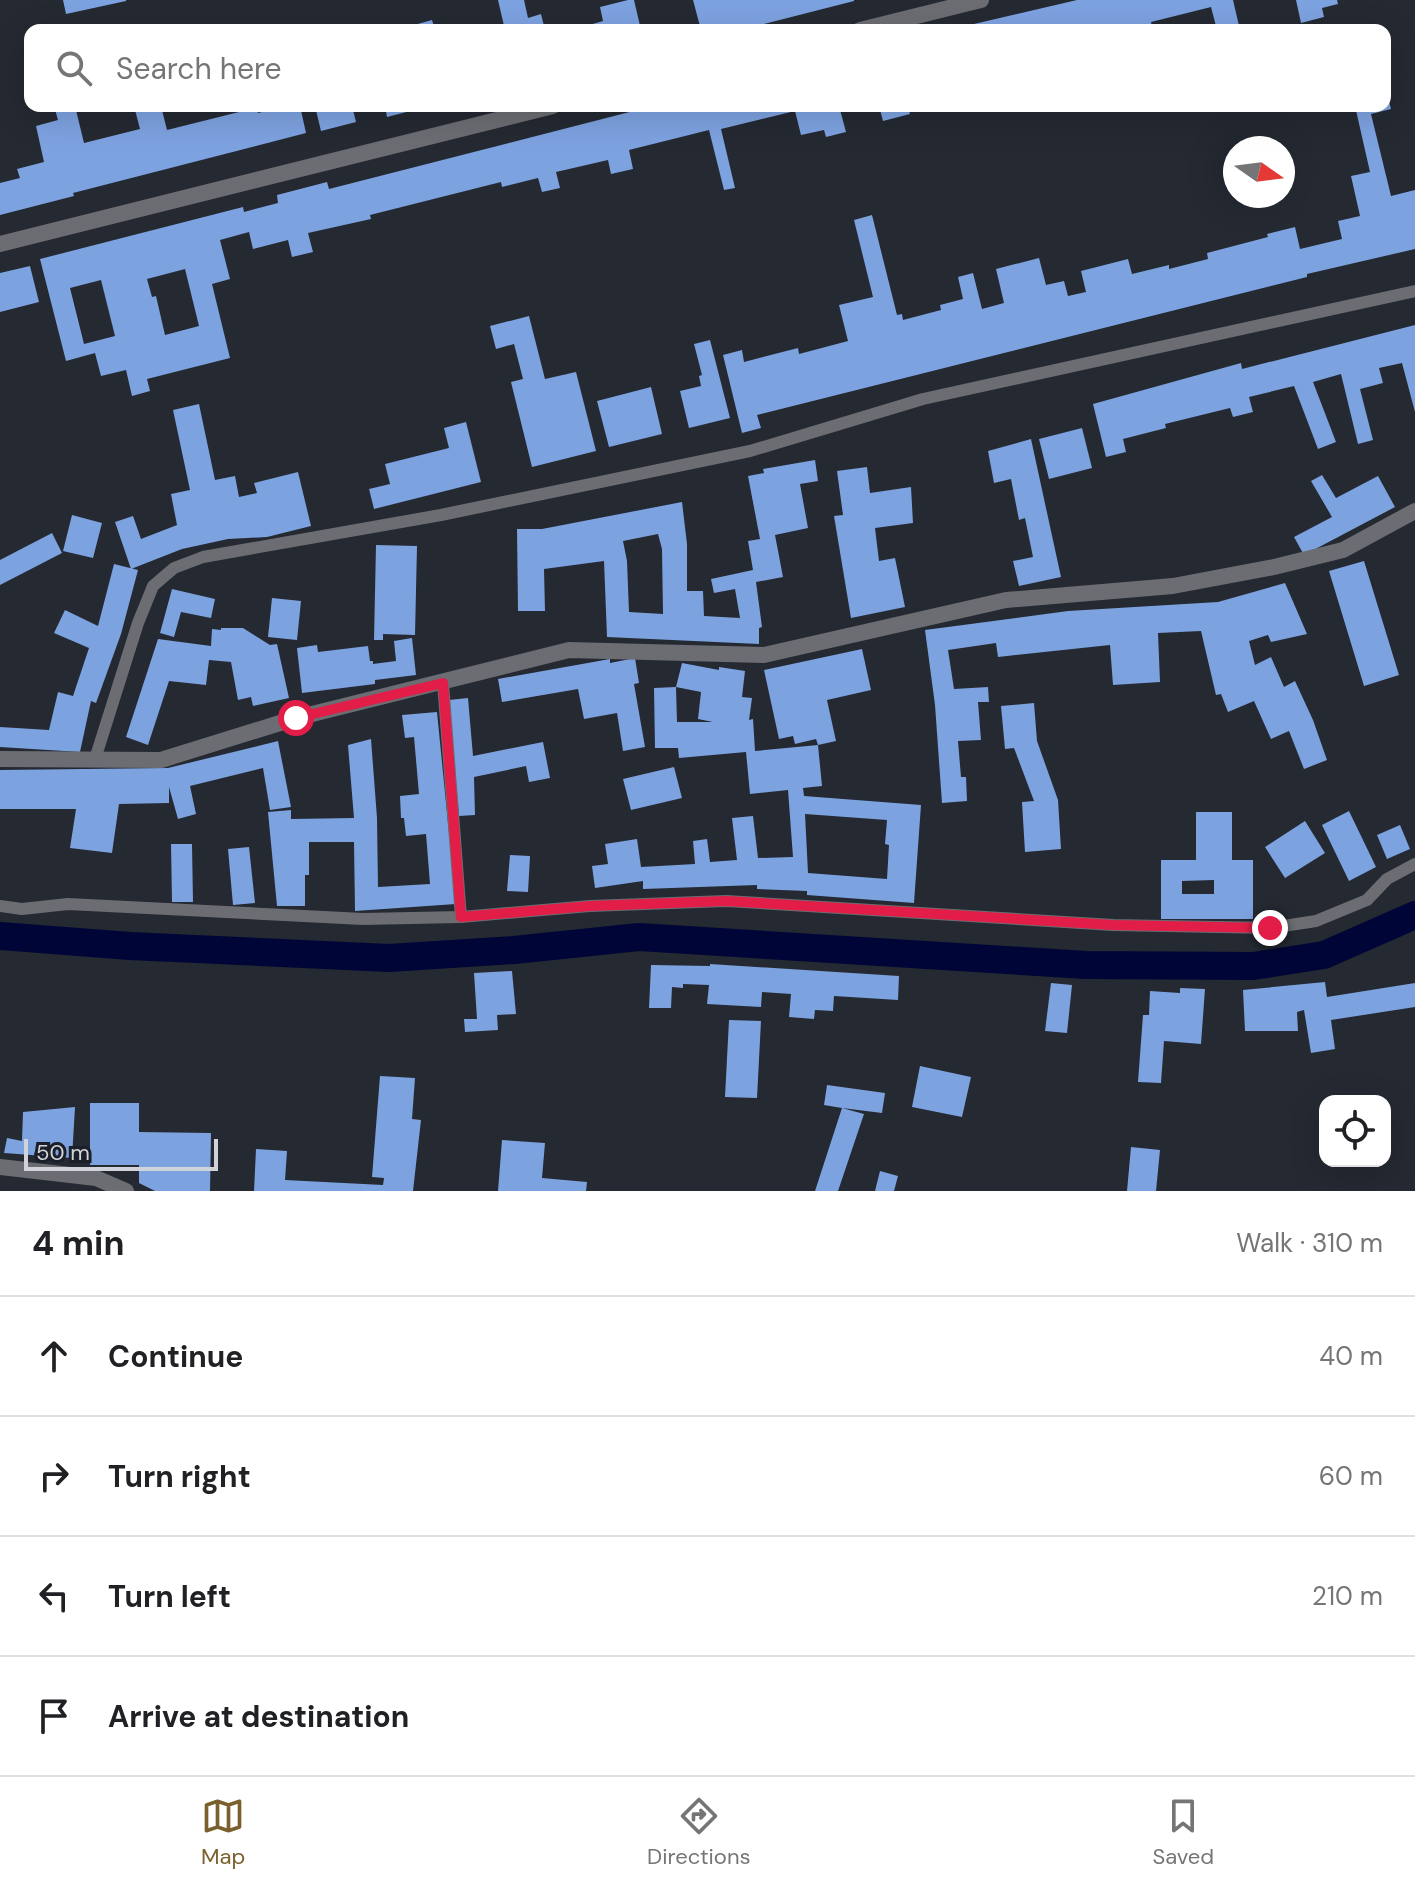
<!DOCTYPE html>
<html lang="en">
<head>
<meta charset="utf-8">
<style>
	:root { --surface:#fff; --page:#f6f6f6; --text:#202124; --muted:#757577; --line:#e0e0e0; --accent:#7a602d }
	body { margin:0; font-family:"DM Sans",sans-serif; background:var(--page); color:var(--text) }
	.controls { position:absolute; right:24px; bottom:24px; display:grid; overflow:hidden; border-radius:16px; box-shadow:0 8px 32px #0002 }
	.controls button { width:72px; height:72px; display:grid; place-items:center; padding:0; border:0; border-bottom:2px solid var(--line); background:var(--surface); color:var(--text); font:40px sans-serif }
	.compass { position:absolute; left:1223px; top:136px; width:72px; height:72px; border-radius:50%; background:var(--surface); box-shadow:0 8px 32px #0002; rotate:104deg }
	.scale { position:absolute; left:24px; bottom:20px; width:194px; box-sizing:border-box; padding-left:8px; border:4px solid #d0d3d9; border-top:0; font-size:22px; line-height:28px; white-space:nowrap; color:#d0d3d9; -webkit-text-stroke:6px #1a1f28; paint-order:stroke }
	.stop { position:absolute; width:24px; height:24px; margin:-18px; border:6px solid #e11d48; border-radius:50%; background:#fff }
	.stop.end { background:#e11d48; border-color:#fff; box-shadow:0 2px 8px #0008 }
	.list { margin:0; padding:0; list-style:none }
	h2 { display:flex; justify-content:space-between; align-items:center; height:104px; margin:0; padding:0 32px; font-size:34px }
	h2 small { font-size:26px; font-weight:400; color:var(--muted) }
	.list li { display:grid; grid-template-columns:52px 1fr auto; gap:24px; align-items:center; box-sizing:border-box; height:120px; padding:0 32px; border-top:2px solid var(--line) }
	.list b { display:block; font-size:30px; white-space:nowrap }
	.list em { font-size:26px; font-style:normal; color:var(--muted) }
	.icon { flex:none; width:44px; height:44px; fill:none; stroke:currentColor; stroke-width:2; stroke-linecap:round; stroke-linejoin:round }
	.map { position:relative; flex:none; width:1415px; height:1191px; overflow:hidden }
	.search { position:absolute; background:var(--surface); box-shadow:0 8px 32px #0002; left:24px; right:24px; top:24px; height:88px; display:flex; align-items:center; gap:20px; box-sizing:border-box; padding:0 28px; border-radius:16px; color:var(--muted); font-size:30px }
	.sheet { height:584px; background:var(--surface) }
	nav { display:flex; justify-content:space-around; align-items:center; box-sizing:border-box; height:112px; border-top:2px solid var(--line); background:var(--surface); font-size:22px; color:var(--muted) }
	nav a { display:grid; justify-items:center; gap:4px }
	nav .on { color:var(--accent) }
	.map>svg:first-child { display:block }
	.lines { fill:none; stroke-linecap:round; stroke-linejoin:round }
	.canal { stroke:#000537; stroke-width:28 }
	.building { fill:#7da2e0; fill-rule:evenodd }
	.service { stroke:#6b6d72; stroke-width:12 }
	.minor { stroke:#6b6d72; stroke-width:16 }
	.route { stroke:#e11d48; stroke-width:10 }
</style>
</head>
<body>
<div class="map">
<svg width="1415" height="1191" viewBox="0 0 1415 1191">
	<rect width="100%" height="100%" fill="#242932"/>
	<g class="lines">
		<!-- canal -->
		<path class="canal" d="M0,936L130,946L389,958L514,950L639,937L1086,965L1253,966L1324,955L1415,915"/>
	</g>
	<!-- building -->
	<path class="building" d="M63,0H126V1L66,14Z
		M498,0H524L528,18L541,14L545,30H505Z
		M628,0H634L641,30H572L603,21L600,7Z
		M693,0H854V1L741,30H701Z
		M1077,0H1233L1240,30H1217L1211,7L1151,22L1153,30H975L974,24Z
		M1296,0H1337L1338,4L1322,8L1324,17L1301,23Z
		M432,20L435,30H408L407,27Z
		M1385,86L1391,109L1371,114L1391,196L1415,190V249L1307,274V277L757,415L761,428L742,433L723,355L742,350L744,362L798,348L799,354L848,341L839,305L873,297L854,220L872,215L897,315L902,314L903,320L941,310L940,305L963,299L958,277L973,273L982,309L1004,303L996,269L1039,258L1046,285L1064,281L1068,296L1086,292L1081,271L1128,259L1132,274L1169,265V269L1208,259L1207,253L1268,237L1267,234L1295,227L1300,249L1342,239L1338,221L1360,216L1351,176L1370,172L1355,106H1385Z
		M54,106H75L84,143L140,129L134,106H161L167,130L239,112L237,106H256L258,113L287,106H300L306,133L73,193L74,196L0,215V183L20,178L17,169L44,162L36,126L58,120Z
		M315,106H352L356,122L321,131Z
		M385,106H426V107L387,117Z
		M653,106H839L846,132L826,137L824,130L801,135L795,111L721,129L735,188L724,190L709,130L629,150L633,169L611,174L608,160L556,172L560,188L542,192L538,178L502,187L501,182L370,215L371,219L308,233L313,252L292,257L288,240L253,249L249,232L220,240L230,279L212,284L230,358L147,379L150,391L132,396L126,370L101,376L95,353L66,361L40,259L243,207L244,212L278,203L277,195L327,182L329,189ZM185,269L199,326L165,335L156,296L152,297L147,279ZM101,280L115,336L84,344L70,288Z
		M879,106H908L910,114L883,121Z
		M30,266L39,302L0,312V273Z
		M529,316L545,379L576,372L596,451L532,467L511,382L523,379L514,344L496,349L490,326Z
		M1415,325V412L1402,363L1379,368L1383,383L1360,389L1373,440L1358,444L1341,374L1313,382L1336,442L1318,449L1294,386L1249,397L1253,412L1233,417L1230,408L1165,424L1166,428L1123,439L1126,452L1106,457L1093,404L1241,363L1242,369Z
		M710,340L730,418L689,428L680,391L701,386L699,376L702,375L694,344Z
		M651,387L662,434L609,447L597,401Z
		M199,404L215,480L235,476L239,497L257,493L254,483L298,472L311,526L267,537L228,539L182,549L131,569L115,522L133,516L141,539L177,525L171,494L190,490L173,410Z
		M466,422L481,482L374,509L369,489L390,484L385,464L449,448L444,428Z
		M1082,428L1092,468L1049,479L1039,439Z
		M1031,439L1061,577L1019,586L1013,561L1033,557L1025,518L1019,520L1011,479L994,483L988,451Z
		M815,460L818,481L800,484L808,528L775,535L783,577L756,582L762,627L759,628V644L607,637L604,561L544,569L545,611H518L517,529H542L682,502L687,544V591H703L704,616L740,618L735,589L714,593L711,579L753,570L748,541L760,539L748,476L764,473L763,469ZM658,534L662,549L663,614L629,612L627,561L623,541Z
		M867,467L870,493L911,487L913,523L875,528L879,561L895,558L905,607L851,618L834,516L843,515L837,471Z
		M1322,475L1336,498L1378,476L1395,507L1304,555L1294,537L1332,517L1311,481Z
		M72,515L102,523L93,558L63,551Z
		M52,533L62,553L0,585V560Z
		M376,545L417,546L415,635L383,634V640H374Z
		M1364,561L1399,675L1364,686L1329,571Z
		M114,564L138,570L121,634L96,703L91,701L80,752L0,747V727L49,730L58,692L73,696L89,648L54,633L65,610L98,626Z
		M1285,583L1307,634L1271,642L1268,635L1249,641L1255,665L1271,657L1284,687L1295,681L1313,720L1327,760L1304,769L1289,731L1271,739L1254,701L1228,712L1221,694L1216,695L1201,631L1158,633L1160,682L1113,685L1110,645L998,657L996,643L948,650L954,689L988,687L989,702H978L981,740L958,741L961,777H966L967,801L942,803L935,705L925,630L1068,611L1218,602Z
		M172,589L215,599L211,618L181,612L174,637L160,633Z
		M272,598L301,601L297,640L268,637Z
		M221,628H243L270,645L277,644L289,698L253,706L251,697L238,700L231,662L209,660L206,685L169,681L148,745L126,737L158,639L211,646L212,629L221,630Z
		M412,638L416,675L375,680V684L302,693L297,648L317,645L318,652L368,646L370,661H373V664L396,661L394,641Z
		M862,649L871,690L827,700L836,741L818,745L822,786L803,788L804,796L921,805L914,903L807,895V891L757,889V885L643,889V881L595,888L592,866L608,864L605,844L637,839L641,867L695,864L693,841L707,839L710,862L737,860L732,818L753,816L758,858L793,857L788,790L750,794L746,752L679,758L678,748H655L654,688L676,687L677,722H713L698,719L701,692L676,687L682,663L719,670V667L745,671L742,697L752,698L749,720L753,719L755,751L818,745L816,739L795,744L793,736L779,739L764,670ZM805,814L887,820L885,844L889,845L887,879L808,873Z
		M635,658L639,683L634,684L645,747L623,751L617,713L584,719L578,689L502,702L498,679L610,659V663Z
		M468,698L473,756L543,742L550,778L529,782L526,766L474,777L475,815L459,816L449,700Z
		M1034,703L1037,741L1058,800L1061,849L1025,852L1022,802L1034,801L1014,748L1005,749L1001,706Z
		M437,712L456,904L355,911L354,842H309V875H305V906H277L268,812L291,810V819L354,818L348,745L371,739L377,818L378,887L430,884L426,834L406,836L404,818H401L400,796L419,794L414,737L405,738L402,715Z
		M278,741L291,807L270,810L263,768L190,786L196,814L178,819L169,787V803L119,804L112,853L70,848L76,809H0V770L168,768Z
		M674,767L682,798L631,810L623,779Z
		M1349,811L1376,867L1349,881L1322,825Z
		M1196,812H1232V860H1253V919H1161V860H1196ZM1214,880V894H1182V881Z
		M1305,821L1325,853L1285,878L1265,847Z
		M1400,825L1410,849L1387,859L1377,835Z
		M171,844H192L193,902H172Z
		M249,847L255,903L233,905L228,849Z
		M510,855L530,856L528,892L507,891Z
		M710,964L899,976L898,1000L834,996L833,1011L815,1010L814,1019L789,1017L791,994L762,992L761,1007L707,1004L709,985L683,984V988L672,987L671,1008H649L651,965L710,966Z
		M512,971L516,1014L497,1015L498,1030L465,1032L464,1019H477L474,973Z
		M1325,982L1327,997L1415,983V1007L1331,1020L1335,1049L1311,1053L1304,1010L1297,1012L1298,1031H1245L1243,990Z
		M1051,983L1072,985L1067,1033L1045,1031Z
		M1180,988L1205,989L1201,1044L1164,1041L1161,1083L1138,1082L1143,1015H1149L1150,991L1180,993Z
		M729,1020L761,1021L757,1098L725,1097Z
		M920,1066L971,1077L962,1117L912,1107Z
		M380,1076L415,1078L412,1119L421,1120L413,1191H254L256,1149L287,1151L285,1180L383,1185L384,1178L372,1177Z
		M827,1085L885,1093L882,1113L842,1108L864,1114L838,1191H815L842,1108L824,1105Z
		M90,1103H139V1132L211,1133L210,1191H155L139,1183V1165H90Z
		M75,1107L72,1158L4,1153L7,1138L22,1141L23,1112Z
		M502,1140L545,1143L542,1178L587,1182L586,1191H498Z
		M1131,1147L1160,1150L1156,1191H1127Z
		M880,1171L898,1176L894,1191H875Z"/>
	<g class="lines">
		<!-- service -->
		<path class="service" d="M443,683L461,917
			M95,759L138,623L153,586L174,568L203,557L441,515L750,451L923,399L1415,291
			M0,906L22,909L68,904L363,919L461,917L590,906L726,901L1113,925L1270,928L1316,921L1367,900L1387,879L1415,864"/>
		<!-- minor -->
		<path class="minor" d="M860,30L981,0
			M0,244L553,106
			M0,759L161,760L296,718L569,650L764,655L1006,600L1173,586L1274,567L1343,550L1415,511
			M0,1167L96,1178L126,1191"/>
	</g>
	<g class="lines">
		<!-- route -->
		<path class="route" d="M296,718L443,683L461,917L590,906L726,901L1113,925L1270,928"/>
	</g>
</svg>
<div class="controls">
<button><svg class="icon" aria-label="locate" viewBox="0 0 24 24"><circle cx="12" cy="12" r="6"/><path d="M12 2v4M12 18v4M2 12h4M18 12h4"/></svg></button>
</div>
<svg class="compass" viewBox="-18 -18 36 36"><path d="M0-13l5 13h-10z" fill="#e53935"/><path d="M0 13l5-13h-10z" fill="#757577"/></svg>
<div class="scale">50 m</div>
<div class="stop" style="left:296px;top:718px"></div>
<div class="stop end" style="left:1270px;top:928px"></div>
<div class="search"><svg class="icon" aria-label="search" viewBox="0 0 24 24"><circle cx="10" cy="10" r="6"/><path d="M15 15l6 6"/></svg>Search here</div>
</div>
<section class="sheet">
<h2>4 min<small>Walk · 310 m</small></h2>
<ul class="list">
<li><svg class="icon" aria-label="ahead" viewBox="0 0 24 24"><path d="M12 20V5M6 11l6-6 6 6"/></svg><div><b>Continue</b></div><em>40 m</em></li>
<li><svg class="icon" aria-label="right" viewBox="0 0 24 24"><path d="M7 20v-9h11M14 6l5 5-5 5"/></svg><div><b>Turn right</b></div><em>60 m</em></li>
<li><svg class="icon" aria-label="left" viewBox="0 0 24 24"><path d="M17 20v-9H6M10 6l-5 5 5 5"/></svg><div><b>Turn left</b></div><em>210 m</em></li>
<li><svg class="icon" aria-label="arrive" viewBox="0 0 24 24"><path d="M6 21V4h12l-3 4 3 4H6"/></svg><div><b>Arrive at destination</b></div></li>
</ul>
</section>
<nav>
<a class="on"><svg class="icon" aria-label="map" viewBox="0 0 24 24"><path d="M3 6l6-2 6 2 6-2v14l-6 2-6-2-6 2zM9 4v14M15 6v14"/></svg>Map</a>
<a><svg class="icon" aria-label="directions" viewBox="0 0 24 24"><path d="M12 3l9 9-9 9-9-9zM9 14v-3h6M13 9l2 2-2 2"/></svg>Directions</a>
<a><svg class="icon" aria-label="saved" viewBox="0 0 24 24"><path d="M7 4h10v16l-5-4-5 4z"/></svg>Saved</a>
</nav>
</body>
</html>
